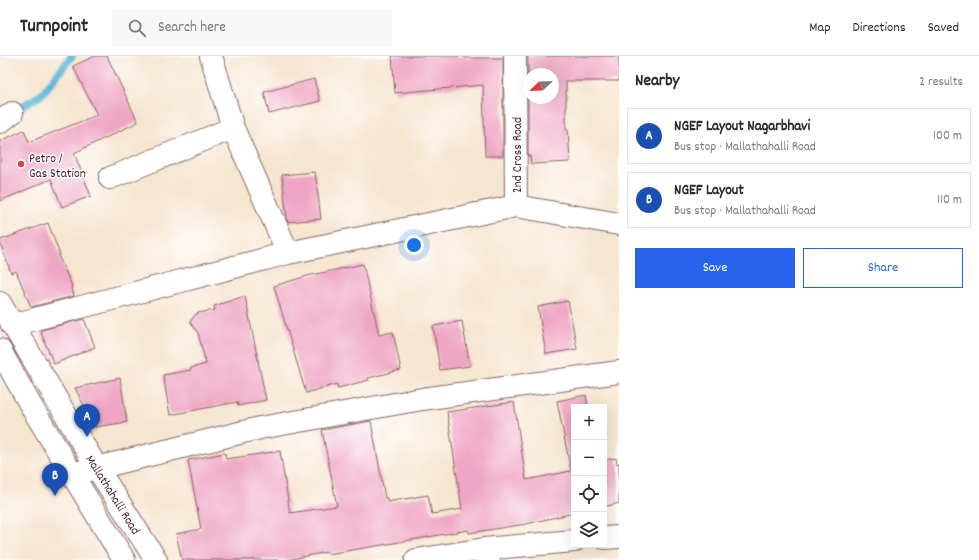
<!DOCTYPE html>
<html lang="en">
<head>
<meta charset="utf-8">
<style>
	:root { --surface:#fff; --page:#f7f7f7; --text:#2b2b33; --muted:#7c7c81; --line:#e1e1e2; --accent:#2563eb }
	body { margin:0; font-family:Dekko,sans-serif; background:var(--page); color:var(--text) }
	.controls { position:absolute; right:12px; bottom:12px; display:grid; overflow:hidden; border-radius:0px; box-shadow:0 4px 16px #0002 }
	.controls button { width:36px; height:36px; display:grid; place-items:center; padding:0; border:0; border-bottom:1px solid var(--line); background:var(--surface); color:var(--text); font:20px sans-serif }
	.compass { position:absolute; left:523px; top:12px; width:36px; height:36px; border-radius:50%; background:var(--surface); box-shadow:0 4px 16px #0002; rotate:247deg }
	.you { position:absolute; left:414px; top:189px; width:14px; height:14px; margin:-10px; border:3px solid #fff; border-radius:50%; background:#1a73e8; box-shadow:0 0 0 6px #1a73e833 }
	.badge { display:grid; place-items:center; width:26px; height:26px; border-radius:50%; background:var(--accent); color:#fff; font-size:13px; font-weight:700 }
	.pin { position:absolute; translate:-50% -33px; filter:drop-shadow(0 1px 2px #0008) }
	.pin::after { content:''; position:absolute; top:21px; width:14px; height:12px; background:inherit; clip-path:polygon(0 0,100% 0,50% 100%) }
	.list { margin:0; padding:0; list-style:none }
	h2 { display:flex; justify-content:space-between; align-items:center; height:52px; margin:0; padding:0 16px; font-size:17px }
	h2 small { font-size:13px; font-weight:400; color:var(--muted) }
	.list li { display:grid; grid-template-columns:26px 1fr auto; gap:12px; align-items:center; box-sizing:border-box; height:56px; margin:0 8px 8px; padding:0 8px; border:1px solid var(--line); border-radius:0px }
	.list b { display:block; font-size:15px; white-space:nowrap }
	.list p { margin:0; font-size:13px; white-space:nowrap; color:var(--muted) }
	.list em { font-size:13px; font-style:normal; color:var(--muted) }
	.actions { display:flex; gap:8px; padding:12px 16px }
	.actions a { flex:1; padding:9px 0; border:1px solid var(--accent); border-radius:0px; text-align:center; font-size:14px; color:var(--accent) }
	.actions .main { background:var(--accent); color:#fff }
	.icon { flex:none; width:22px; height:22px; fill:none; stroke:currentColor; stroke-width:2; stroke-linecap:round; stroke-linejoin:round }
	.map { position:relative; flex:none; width:619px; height:504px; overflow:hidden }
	header { display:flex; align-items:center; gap:24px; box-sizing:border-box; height:56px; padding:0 20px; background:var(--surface); border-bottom:1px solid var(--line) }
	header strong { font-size:19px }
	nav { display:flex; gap:22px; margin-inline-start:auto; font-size:14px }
	.search { width:280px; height:36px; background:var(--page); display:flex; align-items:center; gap:10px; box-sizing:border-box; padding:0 14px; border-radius:0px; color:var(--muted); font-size:15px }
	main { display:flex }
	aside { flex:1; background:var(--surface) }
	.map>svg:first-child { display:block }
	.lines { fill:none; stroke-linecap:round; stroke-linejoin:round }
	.stream { stroke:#52b5d1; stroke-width:8 }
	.building { fill:#efa6c4; fill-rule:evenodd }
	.street-casing { stroke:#866464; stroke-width:24 }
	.secondary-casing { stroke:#866464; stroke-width:24 }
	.street { stroke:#fff; stroke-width:22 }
	.secondary { stroke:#fff; stroke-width:22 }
	.poi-dot { fill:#d1495b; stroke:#fff; stroke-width:1.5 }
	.labels { text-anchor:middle; stroke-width:3; stroke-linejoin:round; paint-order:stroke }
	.street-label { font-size:13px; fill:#4a1f2b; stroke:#fff }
	.poi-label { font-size:13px; fill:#4a1f2b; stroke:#fff; text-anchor:start }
</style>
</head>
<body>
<header>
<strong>Turnpoint</strong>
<div class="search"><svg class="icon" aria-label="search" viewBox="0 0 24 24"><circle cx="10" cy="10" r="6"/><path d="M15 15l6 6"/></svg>Search here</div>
<nav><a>Map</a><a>Directions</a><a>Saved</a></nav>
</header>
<main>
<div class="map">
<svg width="619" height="504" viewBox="0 0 619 504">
	<rect width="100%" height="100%" fill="#fff"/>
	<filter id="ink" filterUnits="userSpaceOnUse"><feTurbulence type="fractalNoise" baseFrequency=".025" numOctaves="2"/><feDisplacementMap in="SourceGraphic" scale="8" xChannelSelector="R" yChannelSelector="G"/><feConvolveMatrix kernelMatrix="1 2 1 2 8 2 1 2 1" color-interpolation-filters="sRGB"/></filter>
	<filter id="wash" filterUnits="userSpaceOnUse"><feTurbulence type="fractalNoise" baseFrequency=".012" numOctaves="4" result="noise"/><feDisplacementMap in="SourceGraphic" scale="16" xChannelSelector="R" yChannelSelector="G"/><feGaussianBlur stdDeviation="0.9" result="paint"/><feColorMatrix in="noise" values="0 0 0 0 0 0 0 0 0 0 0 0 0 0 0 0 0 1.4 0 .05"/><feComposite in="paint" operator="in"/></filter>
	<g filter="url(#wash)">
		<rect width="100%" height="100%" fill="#f6e5cf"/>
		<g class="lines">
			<!-- stream -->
			<path class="stream" d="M13,56L41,39L72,0"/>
		</g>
		<g id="blocks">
			<!-- building -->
			<path class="building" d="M95,0H107L138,66L74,97L91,140L62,151L51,123L0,145V85L24,74L29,86L97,59L73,10Z
				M392,0H464L465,2H503V100H485L483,29L395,37Z
				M528,0H619V25H566V73H568L570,106L531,108L530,100H528ZM529,18H553V42H529Z
				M314,23L320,45L269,58L264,36Z
				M315,116L321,163L288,166L287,164L282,119Z
				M48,167L60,199H58L72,230L71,231L74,240L31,251L16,215L11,217L0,187V184Z
				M363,208L379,279L393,276L401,314L368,322L369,324L338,332L337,328L306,337L274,230L307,220Z
				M245,240L266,344L238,350L237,346L170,359L163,319L191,314V312L206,308L198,277L190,266L195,259L198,257L215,254L214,250Z
				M568,245L577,293L546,298L538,251Z
				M84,263L95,291L54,308L41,277H42L41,274Z
				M462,265L470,310L440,314L433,270Z
				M120,322L127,366L95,371L75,332Z
				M586,339L588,351H574V457L526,468L469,477L468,474L394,487L328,498L327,496L287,504H182L176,478L201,473L188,404L225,397L226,403L280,395L290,457L337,450L322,374L371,365L385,442H387V446L428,439L432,458L462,453L447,356L514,346L526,424L571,415L557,345Z
				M616,402L617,408L619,407V447L604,451V404Z"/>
		</g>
	</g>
	<g filter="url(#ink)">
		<use href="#blocks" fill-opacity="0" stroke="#866464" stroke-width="1"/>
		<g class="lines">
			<!-- street casing -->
			<g class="street-casing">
				<path id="street" d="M211,0L233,72L288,197
					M515,0L516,150
					M0,66L12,57
					M110,122L233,72
					M12,269L288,197L516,150L619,168
					M604,482L619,481
					M484,493L574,485
					M416,504L484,493L489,504"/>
			</g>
			<!-- secondary casing -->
			<g class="secondary-casing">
				<path id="secondary" d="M0,247L97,412L156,504
					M0,294L31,350L124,504
					M72,418L260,372L422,343L619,316"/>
			</g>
			<!-- street -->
			<use href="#street" class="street"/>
			<!-- secondary -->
			<use href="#secondary" class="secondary"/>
		</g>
	</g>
	<!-- markers -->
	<circle class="poi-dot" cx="21" cy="108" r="4"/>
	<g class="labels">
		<!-- street labels -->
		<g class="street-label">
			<text transform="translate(516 99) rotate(-90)" y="5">2nd Cross Road</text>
			<text transform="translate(114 438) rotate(58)" y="5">Mallathahalli Road</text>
		</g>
		<!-- poi labels -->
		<g class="poi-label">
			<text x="29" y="106">Petro /<tspan x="29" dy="15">Gas Station</tspan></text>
		</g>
	</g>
</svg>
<div class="controls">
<button>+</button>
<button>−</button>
<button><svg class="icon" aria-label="locate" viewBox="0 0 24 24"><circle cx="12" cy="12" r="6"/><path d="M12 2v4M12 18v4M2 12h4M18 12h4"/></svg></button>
<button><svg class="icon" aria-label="layers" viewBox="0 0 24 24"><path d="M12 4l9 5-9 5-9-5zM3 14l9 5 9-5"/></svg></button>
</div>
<svg class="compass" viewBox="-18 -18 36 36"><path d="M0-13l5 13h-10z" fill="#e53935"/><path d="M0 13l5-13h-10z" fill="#7c7c81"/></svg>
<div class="you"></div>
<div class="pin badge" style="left:87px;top:381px;background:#1a4fb4">A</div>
<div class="pin badge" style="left:55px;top:440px;background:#1a4fb4">B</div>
</div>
<aside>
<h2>Nearby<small>2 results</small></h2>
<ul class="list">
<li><span class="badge" style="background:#1a4fb4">A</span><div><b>NGEF Layout Nagarbhavi</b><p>Bus stop · Mallathahalli Road</p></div><em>100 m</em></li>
<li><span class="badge" style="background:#1a4fb4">B</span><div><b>NGEF Layout</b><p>Bus stop · Mallathahalli Road</p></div><em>110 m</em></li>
</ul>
<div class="actions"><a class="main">Save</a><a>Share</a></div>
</aside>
</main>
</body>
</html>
